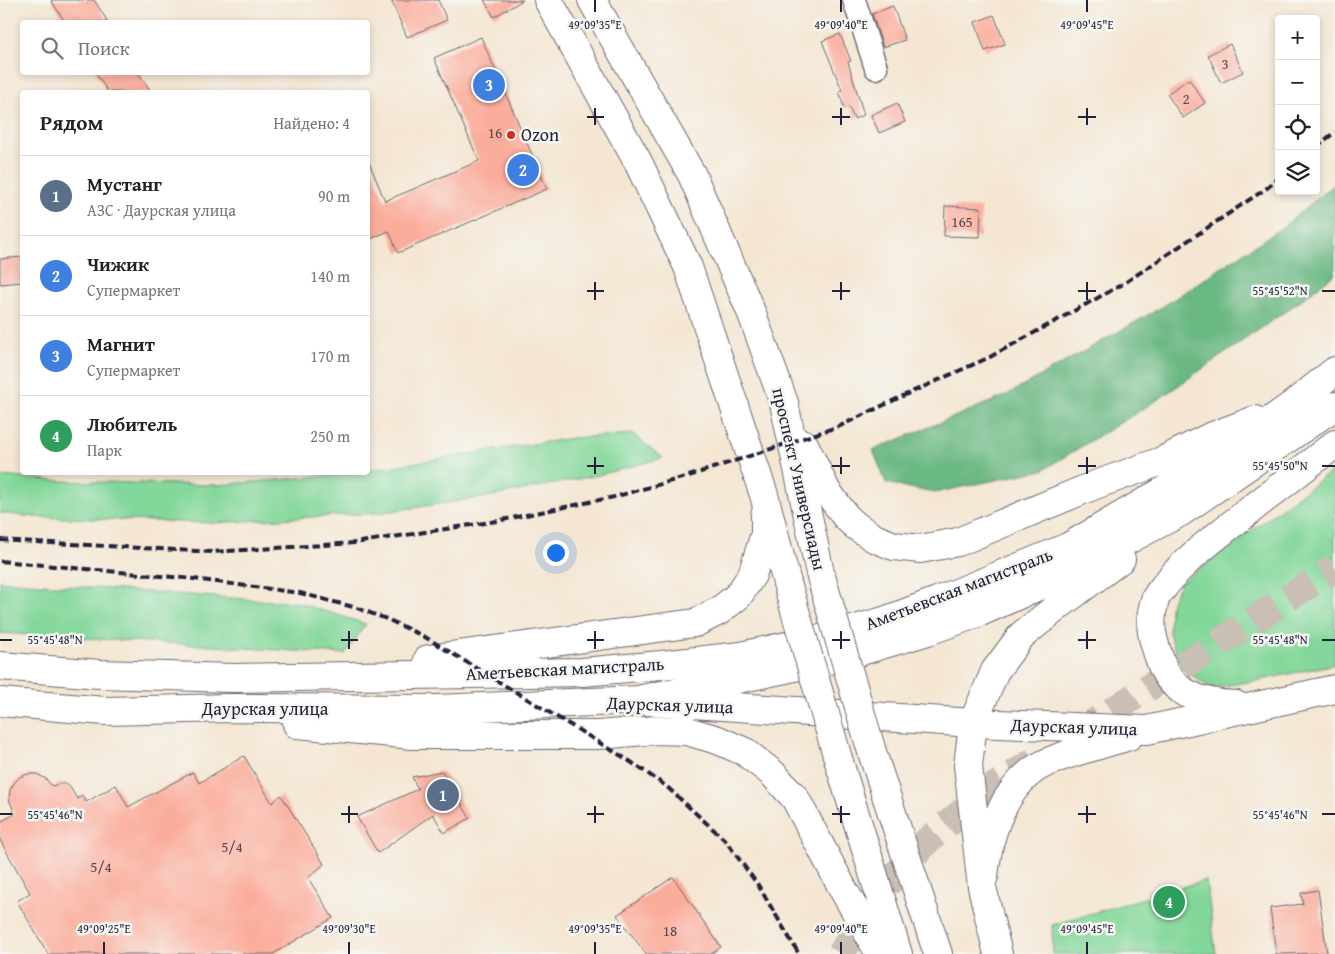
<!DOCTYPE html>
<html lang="ru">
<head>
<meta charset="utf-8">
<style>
	:root { --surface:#fff; --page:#f6f6f6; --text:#222; --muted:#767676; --line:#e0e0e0; --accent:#c8321e }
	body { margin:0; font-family:"Gentium Book Plus",serif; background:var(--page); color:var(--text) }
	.controls { position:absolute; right:15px; top:15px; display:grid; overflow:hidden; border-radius:5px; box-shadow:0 2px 8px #0003 }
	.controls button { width:45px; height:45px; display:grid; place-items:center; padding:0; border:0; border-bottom:1px solid var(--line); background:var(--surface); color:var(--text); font:25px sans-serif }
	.you { position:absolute; left:555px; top:552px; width:18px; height:18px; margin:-12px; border:4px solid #fff; border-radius:50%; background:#1a73e8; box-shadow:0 0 0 8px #1a73e833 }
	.badge { display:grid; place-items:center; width:32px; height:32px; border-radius:50%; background:var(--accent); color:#fff; font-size:16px; font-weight:700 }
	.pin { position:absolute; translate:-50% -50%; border:2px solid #fff; box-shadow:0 1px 5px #0006 }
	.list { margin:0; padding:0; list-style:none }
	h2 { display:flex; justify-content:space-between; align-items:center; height:65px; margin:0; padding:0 20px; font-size:21px }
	h2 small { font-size:16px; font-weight:400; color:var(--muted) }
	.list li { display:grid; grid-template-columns:32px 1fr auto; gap:15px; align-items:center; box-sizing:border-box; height:80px; padding:0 20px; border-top:1px solid var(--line) }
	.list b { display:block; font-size:19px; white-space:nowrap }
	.list p { margin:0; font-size:16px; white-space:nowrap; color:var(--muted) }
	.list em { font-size:16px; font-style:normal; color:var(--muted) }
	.icon { flex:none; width:28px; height:28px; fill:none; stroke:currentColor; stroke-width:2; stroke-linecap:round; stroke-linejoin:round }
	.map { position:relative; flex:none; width:1335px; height:954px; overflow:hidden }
	.search { position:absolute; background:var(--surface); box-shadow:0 2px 8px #0003; left:20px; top:20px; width:350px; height:55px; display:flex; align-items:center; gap:12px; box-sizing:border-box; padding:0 18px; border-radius:5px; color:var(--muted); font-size:19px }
	.panel { position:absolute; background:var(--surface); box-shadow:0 2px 8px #0003; left:20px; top:90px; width:350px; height:385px; border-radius:5px }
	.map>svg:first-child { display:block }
	.green { fill:#83d79a; stroke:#527c6a }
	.forest { fill:#6ab882; stroke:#466d5e }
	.building { fill:#fbad9c }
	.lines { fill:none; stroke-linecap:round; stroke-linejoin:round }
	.secondary-tunnel { stroke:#cabfb4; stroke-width:28; stroke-dasharray:28 14; stroke-linecap:butt }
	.street-casing { stroke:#6c6770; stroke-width:25 }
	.secondary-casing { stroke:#6c6770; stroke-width:30 }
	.primary-casing { stroke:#6c6770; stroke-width:30 }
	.street { stroke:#fff; stroke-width:22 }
	.secondary { stroke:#fff; stroke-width:28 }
	.primary { stroke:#fff; stroke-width:28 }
	.rail { stroke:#22223b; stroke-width:4; stroke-dasharray:8 4; stroke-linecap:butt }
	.primary-bridge-casing { stroke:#6c6770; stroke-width:30; stroke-linecap:butt }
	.primary-bridge { stroke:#fff; stroke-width:28 }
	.ticks { fill:none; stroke:#22223b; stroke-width:2 }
	.poi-dot { fill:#c8321e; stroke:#f6f6f2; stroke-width:2 }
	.labels { text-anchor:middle; stroke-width:5; stroke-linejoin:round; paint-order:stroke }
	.number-label { font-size:15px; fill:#584553 }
	.poi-label { font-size:18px; fill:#22223b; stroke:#f6f6f2; text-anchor:start }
	.street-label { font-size:18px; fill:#22223b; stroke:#f6f6f2 }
	.ticks-label { font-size:12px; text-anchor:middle; fill:#22223b; stroke:#f6f6f2; stroke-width:5; stroke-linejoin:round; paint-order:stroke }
</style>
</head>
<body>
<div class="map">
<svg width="1335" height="954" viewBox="0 0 1335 954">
	<rect width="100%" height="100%" fill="#f6f6f2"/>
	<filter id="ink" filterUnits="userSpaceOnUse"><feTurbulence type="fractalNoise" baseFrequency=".02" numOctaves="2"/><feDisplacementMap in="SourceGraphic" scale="10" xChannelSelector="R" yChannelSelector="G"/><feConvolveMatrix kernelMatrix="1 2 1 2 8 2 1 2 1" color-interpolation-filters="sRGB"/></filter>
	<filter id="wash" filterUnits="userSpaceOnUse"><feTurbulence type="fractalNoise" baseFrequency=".0096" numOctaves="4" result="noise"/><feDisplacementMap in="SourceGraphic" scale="20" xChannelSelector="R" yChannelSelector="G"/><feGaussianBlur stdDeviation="1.12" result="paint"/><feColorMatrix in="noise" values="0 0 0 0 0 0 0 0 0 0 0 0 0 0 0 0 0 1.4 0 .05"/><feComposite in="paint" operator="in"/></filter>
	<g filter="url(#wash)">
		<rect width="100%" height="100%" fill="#f4e6d2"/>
		<!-- green -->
		<path class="green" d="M633,434L663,458L599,475L487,497L378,513L212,523L35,517L0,513V476L62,481L218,485L368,472V470L572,438Z
			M1335,469V664L1261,680L1210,688L1183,669L1169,634L1170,606L1180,583Z
			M0,581L299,603L366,624L345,654L0,633Z
			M1206,880L1216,954H1053L1052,925Z"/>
		<!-- forest -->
		<path class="forest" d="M1335,184V274L1289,309L1156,401L1043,470L934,493L886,483L873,450L1005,396L1162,307L1284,226Z"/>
		<g id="blocks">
			<!-- building -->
			<path class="building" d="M51,0H94L108,22H65Z
				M391,0H438L447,20L407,37Z
				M484,0H523L494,17Z
				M893,6L905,40L883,47L872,14Z
				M994,15L1005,44L985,51L975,22Z
				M840,34L851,61L848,62L864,115L854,119L849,107L844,108L839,91L842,90L822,41Z
				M481,37L547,189L398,253L389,231L368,240V160L385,201L479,161L434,58Z
				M1230,44L1243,72L1221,83L1208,55Z
				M95,72H138L151,92H108Z
				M1189,79L1205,103L1183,118L1167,94Z
				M897,103L905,122L879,133L871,115Z
				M945,206L981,208L980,237L944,236Z
				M22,257V282L0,284V259Z
				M244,756L272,803L281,795L324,864L308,878L333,918L273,954H48L17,901L30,893L0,840V822L15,814L9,799L10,790L14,783L20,777L28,774H37L46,779L52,786L61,783L68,784L77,799L82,795L86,802L116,785L128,807L193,772L199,783Z
				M442,771L470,818L444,833L433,814L378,853L357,817L418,789L412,777Z
				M673,877L721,947L711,954H646L617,915Z
				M1318,890L1327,953L1276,954L1270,908L1303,904L1301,893Z"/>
		</g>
	</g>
	<g filter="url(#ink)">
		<use href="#blocks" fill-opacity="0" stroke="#6c6770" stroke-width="1"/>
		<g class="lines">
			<!-- secondary-tunnel -->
			<path class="secondary-tunnel" d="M1076,734L1335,568
				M841,954L877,895L928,840L992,788L1034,761"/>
			<!-- street casing -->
			<g class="street-casing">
				<path id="street" d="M854,0L876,68"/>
			</g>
			<!-- secondary casing -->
			<g class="secondary-casing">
				<path id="secondary" d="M647,701L973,723L1147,730L1335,689
					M1236,705C1206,704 1172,695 1161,663C1153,641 1147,624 1155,600C1156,595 1162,590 1165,585C1187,557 1217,536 1245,514C1275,491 1305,467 1335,444
					M984,876C988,837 1000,796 1032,771C1051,756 1105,744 1129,736"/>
			</g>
			<!-- primary casing -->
			<g class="primary-casing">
				<path id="primary" d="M548,0L638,162L688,267L764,495L787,583
					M592,0L692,175L752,314L784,403L820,573
					M804,444L826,490L846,517L856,526L874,538L894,546L920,549L958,542L1095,485L1162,461L1210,437L1255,420
					M428,659L695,623L719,611L738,596L752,575L765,534V515
					M0,666L100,674L233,678L582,672L661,665L741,656L828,637L884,621L937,601L1068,547L1211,463L1291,406L1335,371
					M0,702L105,711L230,708L437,709L638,700L837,658L931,630L978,613L1052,580L1181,512L1335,406
					M297,724L413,735H599L656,730L687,731L718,740L745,752L772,773L795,798L843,889L880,954
					M872,752L938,954
					M839,762L898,954
					M998,954L982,887L968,766L973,723L995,671L1021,636L1062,603L1121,559"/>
			</g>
			<!-- street -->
			<use href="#street" class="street"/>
			<!-- secondary -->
			<use href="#secondary" class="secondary"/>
			<!-- primary -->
			<use href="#primary" class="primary"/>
			<!-- rail -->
			<path class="rail" d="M1316,147L1335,132
				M0,540L212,552L354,543L497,521L614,497L689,476L840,426L905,395L990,357L1123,284L1267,188L1279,178
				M0,561L194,579L300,593L357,608L389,620L425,637L628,760L666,786L725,840L758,885L799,954"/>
			<!-- primary-bridge casing -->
			<g class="primary-bridge-casing">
				<path id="primary-bridge" d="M820,573L872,752
					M787,583L839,762"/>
			</g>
			<!-- primary-bridge -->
			<use href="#primary-bridge" class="primary-bridge"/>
		</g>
	</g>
	<!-- ticks -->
	<path class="ticks" d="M595,0V12M841,0V12M1087,0V12M595,108V125M841,108V125M1087,108V125M587,117H604M832,117H850M1078,117H1096M595,282V300M841,282V300M1087,282V300M587,291H604M832,291H850M1078,291H1096M1322,291H1335M595,457V474M841,457V474M1087,457V474M587,466H604M832,466H850M1078,466H1096M1322,466H1335M349,631V649M595,631V649M841,631V649M1087,631V649M0,640H12M341,640H358M587,640H604M832,640H850M1078,640H1096M1322,640H1335M349,806V823M595,806V823M841,806V823M1087,806V823M0,814H12M341,814H358M587,814H604M832,814H850M1078,814H1096M1322,814H1335M104,942V954M349,942V954M595,942V954M841,942V954M1087,942V954"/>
	<!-- markers -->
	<circle class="poi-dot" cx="511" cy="135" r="5"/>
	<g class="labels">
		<!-- number labels -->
		<g class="number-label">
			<text x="1225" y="69">3</text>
			<text x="1186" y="104">2</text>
			<text x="495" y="138">16</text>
			<text x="962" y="227">165</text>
			<text x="232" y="852">5/4</text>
			<text x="101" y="872">5/4</text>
			<text x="670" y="936">18</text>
		</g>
		<!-- poi labels -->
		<g class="poi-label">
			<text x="521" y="141">Ozon</text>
		</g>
		<!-- street labels -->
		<g class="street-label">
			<text transform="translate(799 479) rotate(77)" y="6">проспект Универсиады</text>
			<text transform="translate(959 589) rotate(-21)" y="6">Аметьевская магистраль</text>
			<text transform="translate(565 669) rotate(-3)" y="6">Аметьевская магистраль</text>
			<text transform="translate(670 705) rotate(2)" y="6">Даурская улица</text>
			<text x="265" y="715">Даурская улица</text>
			<text transform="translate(1074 727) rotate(2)" y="6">Даурская улица</text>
		</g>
	</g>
	<g class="ticks-label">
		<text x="595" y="29">49°09'35"E</text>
		<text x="841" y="29">49°09'40"E</text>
		<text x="1087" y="29">49°09'45"E</text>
		<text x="1280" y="295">55°45'52"N</text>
		<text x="1280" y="470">55°45'50"N</text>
		<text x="55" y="644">55°45'48"N</text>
		<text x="1280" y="644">55°45'48"N</text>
		<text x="55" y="819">55°45'46"N</text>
		<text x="1280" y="819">55°45'46"N</text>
		<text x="104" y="933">49°09'25"E</text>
		<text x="349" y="933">49°09'30"E</text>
		<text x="595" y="933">49°09'35"E</text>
		<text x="841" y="933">49°09'40"E</text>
		<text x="1087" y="933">49°09'45"E</text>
	</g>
</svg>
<div class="controls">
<button>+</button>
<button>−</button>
<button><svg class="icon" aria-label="locate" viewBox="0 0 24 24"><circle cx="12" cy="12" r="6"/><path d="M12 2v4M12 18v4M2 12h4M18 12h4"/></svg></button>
<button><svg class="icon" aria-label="layers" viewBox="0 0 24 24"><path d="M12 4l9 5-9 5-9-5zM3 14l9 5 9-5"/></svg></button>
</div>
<div class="you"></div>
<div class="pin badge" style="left:443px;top:795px;background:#5c6f8a">1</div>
<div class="pin badge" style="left:523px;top:170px;background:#3f7fe0">2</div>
<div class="pin badge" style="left:489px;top:85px;background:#3f7fe0">3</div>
<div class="pin badge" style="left:1169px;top:902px;background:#2e9e5b">4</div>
<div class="search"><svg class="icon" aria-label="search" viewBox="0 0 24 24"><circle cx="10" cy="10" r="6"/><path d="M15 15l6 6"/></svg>Поиск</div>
<section class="panel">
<h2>Рядом<small>Найдено: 4</small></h2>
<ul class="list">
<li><span class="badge" style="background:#5c6f8a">1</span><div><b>Мустанг</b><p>АЗС · Даурская улица</p></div><em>90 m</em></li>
<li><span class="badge" style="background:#3f7fe0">2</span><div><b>Чижик</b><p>Супермаркет</p></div><em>140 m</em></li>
<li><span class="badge" style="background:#3f7fe0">3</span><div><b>Магнит</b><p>Супермаркет</p></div><em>170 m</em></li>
<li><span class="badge" style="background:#2e9e5b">4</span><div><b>Любитель</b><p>Парк</p></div><em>250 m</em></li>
</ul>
</section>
</div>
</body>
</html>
